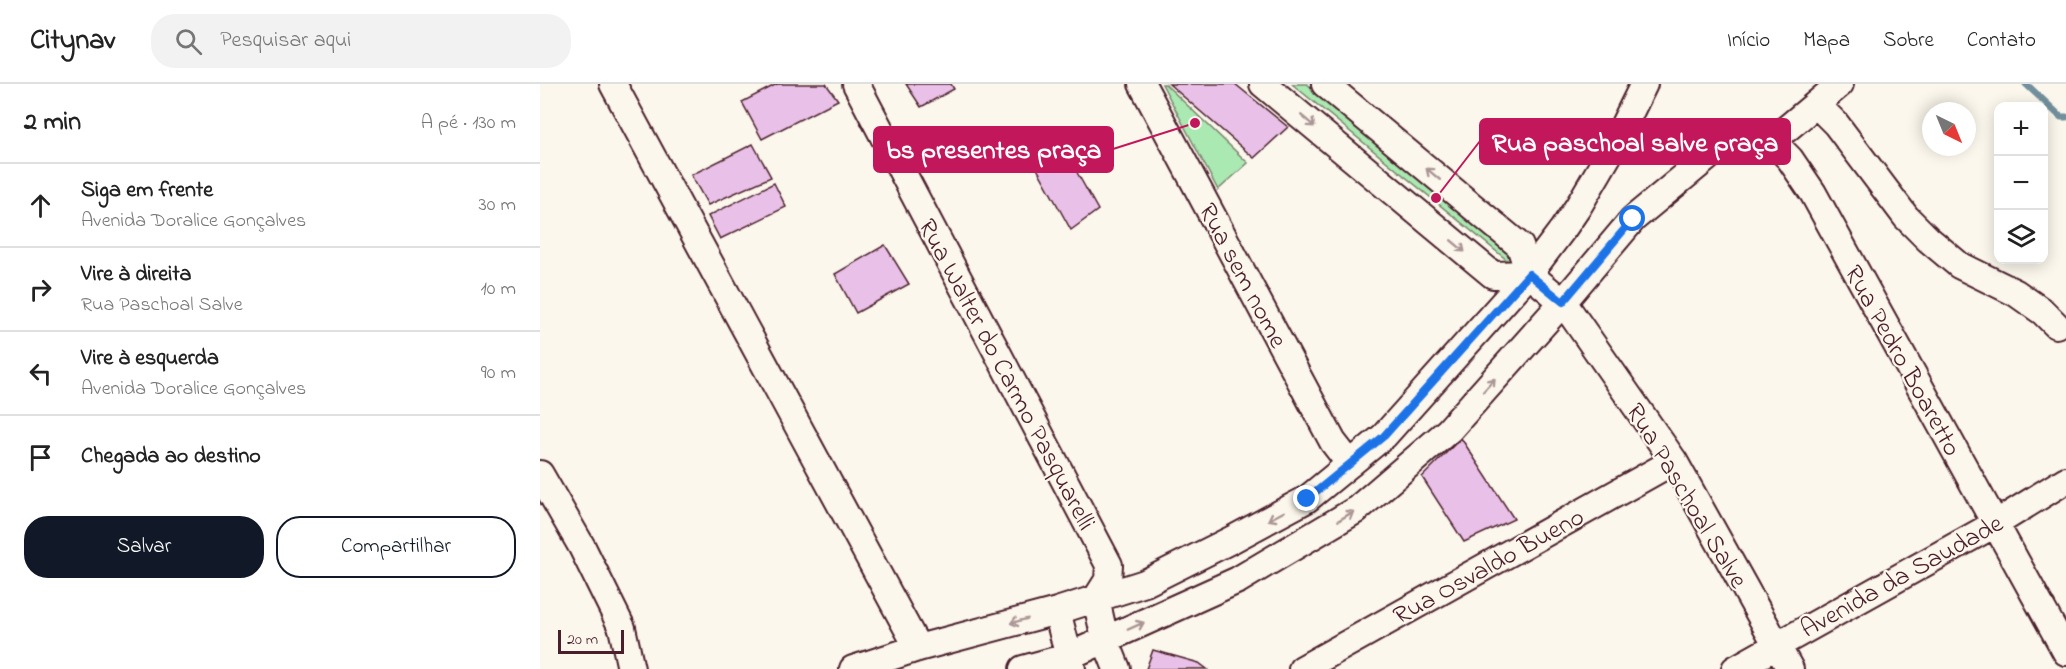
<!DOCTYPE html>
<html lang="pt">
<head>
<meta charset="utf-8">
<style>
	:root { --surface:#fff; --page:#f2f2f2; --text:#222; --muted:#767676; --line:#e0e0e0; --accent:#111827 }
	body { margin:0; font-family:"Indie Flower",sans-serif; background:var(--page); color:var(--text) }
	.controls { position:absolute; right:18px; top:18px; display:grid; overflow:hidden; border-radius:12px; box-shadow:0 3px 15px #0003 }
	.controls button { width:54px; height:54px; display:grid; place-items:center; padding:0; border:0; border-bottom:2px solid var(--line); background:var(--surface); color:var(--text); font:30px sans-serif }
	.compass { position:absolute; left:1382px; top:18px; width:54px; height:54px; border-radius:50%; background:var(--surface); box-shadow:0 3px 15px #0003; rotate:137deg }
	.scale { position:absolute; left:18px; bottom:15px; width:66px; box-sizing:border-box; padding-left:6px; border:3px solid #4a1f2b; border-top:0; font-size:16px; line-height:21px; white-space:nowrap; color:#4a1f2b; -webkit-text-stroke:4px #fbf7ec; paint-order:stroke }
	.stop { position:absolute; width:18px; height:18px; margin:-14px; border:4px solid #1a73e8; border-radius:50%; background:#fff }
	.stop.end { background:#1a73e8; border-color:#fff; box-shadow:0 2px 6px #0008 }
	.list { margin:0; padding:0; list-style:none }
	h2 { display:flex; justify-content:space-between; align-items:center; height:78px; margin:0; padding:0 24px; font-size:26px }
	h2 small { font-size:20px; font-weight:400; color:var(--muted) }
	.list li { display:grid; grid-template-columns:39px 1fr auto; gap:18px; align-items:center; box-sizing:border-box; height:84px; padding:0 24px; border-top:2px solid var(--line) }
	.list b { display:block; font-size:22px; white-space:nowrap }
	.list p { margin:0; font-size:20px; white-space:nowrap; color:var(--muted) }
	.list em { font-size:20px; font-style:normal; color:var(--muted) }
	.actions { display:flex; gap:12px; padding:18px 24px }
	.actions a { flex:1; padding:14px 0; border:2px solid var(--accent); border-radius:24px; text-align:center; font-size:21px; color:var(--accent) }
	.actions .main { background:var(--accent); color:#fff }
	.icon { flex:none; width:33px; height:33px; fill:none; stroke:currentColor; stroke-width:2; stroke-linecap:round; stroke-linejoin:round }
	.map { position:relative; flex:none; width:1526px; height:585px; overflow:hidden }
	header { display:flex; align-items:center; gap:36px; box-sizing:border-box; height:84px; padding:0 30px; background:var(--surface); border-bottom:2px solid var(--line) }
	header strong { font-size:28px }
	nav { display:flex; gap:33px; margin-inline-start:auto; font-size:21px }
	.search { width:420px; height:54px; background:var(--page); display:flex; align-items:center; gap:15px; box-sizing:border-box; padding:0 21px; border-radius:24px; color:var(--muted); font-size:22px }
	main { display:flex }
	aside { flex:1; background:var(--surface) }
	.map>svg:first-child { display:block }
	.green { fill:#aae9b1; stroke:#7a846e; stroke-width:1.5 }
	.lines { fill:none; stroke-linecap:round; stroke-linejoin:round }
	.stream { stroke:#72909d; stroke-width:7 }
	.building { fill:#e9c0e7; stroke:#4a1f2b; stroke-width:1.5 }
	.minor-casing { stroke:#4a1f2b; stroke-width:30 }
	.minor { stroke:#fbf7ec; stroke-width:26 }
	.oneway { stroke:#ab9695 }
	.route { stroke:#1a73e8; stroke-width:8 }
	.labels { text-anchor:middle; stroke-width:4.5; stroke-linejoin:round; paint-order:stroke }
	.street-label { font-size:26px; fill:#4a1f2b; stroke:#fbf7ec }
	.leader { fill:none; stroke:#c2185b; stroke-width:2 }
	.callout-dot { fill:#c2185b; stroke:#fbf7ec; stroke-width:2 }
	.callout { fill:#c2185b; stroke:#c2185b; stroke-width:2 }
	.callout-label { font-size:27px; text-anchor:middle; font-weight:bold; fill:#fff }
</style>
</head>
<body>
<header>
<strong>Citynav</strong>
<div class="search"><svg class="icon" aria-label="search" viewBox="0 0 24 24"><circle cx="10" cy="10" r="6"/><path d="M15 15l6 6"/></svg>Pesquisar aqui</div>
<nav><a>Início</a><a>Mapa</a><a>Sobre</a><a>Contato</a></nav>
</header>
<main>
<aside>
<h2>2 min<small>A pé · 130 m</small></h2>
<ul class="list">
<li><svg class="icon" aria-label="ahead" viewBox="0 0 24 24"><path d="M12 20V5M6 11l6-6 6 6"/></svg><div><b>Siga em frente</b><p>Avenida Doralice Gonçalves</p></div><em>30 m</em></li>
<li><svg class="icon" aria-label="right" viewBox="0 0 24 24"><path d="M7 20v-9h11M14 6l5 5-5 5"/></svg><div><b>Vire à direita</b><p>Rua Paschoal Salve</p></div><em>10 m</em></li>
<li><svg class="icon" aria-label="left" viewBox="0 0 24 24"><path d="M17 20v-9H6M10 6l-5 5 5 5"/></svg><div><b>Vire à esquerda</b><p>Avenida Doralice Gonçalves</p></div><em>90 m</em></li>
<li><svg class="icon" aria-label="arrive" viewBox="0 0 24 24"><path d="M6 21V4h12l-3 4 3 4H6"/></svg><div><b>Chegada ao destino</b></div></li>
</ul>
<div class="actions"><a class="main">Salvar</a><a>Compartilhar</a></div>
</aside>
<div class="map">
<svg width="1526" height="585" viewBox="0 0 1526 585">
	<rect width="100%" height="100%" fill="#fbf7ec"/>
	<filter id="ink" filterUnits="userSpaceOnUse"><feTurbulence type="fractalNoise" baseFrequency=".0167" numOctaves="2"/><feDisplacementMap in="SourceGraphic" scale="12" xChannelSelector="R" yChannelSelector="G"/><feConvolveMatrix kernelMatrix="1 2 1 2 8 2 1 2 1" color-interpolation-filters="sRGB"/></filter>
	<g filter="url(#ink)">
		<!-- green -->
		<path class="green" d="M622,0H625L708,79L678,106Z
			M752,0H767L977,177L973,181Z"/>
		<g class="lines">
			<!-- stream -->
			<path class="stream" d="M1486,0L1521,33H1526"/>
		</g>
		<!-- building -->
		<path class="building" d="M237,0H286L298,16L222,55L202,18Z
			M366,0H411L414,5L381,23Z
			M629,0H695L748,43L714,74Z
			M512,44L558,126L531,146L483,59Z
			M213,60L231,93L168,121L151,91Z
			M234,99L246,123L180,155L168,132Z
			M345,161L369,200L316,229L295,190Z
			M921,354L974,435L924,458L882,393Z
			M613,566L659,579L667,585H606Z"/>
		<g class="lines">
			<!-- minor casing -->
			<g class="minor-casing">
				<path id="minor" d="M73,0L378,564
					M316,0L569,481L568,496L556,515L565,555L577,585
					M602,0L793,358L810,380
					M723,0L953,191L989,190
					M785,0L980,162L989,190L1023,218L1134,377L1250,585
					M1276,20L1296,40L1366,133L1388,155L1419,181L1476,209L1503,228L1516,241
					M1232,57L1300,0
					M0,390L42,463L82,544L91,585
					M517,527L532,585
					M313,585L378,564L517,527L605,499L693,455L767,415L844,352L989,190L1023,145L1038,123L1072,65L1104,0
					M483,585L527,573L698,496L816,426L909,346L1023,218L1093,135L1191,54L1212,51L1232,57L1250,75L1273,109L1526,568
					M762,585L1134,377
					M1195,585L1455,440L1526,396"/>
			</g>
			<!-- minor -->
			<use href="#minor" class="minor"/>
		</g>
		<!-- one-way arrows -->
		<defs><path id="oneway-shaft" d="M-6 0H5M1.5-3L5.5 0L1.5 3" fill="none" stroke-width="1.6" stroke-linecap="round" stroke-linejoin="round" transform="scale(1.5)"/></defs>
		<g class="oneway">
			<use href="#oneway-shaft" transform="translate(768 37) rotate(40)"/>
			<use href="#oneway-shaft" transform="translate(893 90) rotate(-140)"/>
			<use href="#oneway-shaft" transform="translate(918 162) rotate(40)"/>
			<use href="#oneway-shaft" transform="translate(949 301) rotate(-48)"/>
			<use href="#oneway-shaft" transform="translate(736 432) rotate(152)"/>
			<use href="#oneway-shaft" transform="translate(806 432) rotate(-31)"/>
			<use href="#oneway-shaft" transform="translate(479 537) rotate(165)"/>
			<use href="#oneway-shaft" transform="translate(596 542) rotate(-24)"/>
		</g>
	</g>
	<g class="lines" filter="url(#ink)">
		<!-- route -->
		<path class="route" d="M767,415L844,352L989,190L1023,218L1093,135"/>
	</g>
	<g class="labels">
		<!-- street labels -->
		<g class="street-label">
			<text transform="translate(704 191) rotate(62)" y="9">Rua sem nome</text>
			<text transform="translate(1364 276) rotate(61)" y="9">Rua Pedro Boaretto</text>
			<text transform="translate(468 290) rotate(62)" y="9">Rua Walter do Carmo Pasquarelli</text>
			<text transform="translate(1148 411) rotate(59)" y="9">Rua Paschoal Salve</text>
			<text transform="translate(948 481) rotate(-29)" y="9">Rua Osvaldo Bueno</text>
			<text transform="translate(1361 491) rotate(-29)" y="9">Avenida da Saudade</text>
		</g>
	</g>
	<!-- callouts -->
	<path class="leader" d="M896 114L940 57M655 39L573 65"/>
	<g class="callout-dot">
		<circle cx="896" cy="114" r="6"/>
		<circle cx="655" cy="39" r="6"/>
	</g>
	<g class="callout">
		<rect x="940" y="35" width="310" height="45" rx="6"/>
		<rect x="334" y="43" width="239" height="45" rx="6"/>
	</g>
	<g class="callout-label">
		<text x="1095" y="67">Rua paschoal salve praça</text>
		<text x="454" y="74">bs presentes praça</text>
	</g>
</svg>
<div class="controls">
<button>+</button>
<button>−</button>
<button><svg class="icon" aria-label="layers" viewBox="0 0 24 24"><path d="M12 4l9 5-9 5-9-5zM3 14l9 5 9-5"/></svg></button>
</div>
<svg class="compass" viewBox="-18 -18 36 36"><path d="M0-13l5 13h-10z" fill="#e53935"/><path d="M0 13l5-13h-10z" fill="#767676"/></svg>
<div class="scale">20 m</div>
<div class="stop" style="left:1093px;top:135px"></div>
<div class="stop end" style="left:767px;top:415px"></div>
</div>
</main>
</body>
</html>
